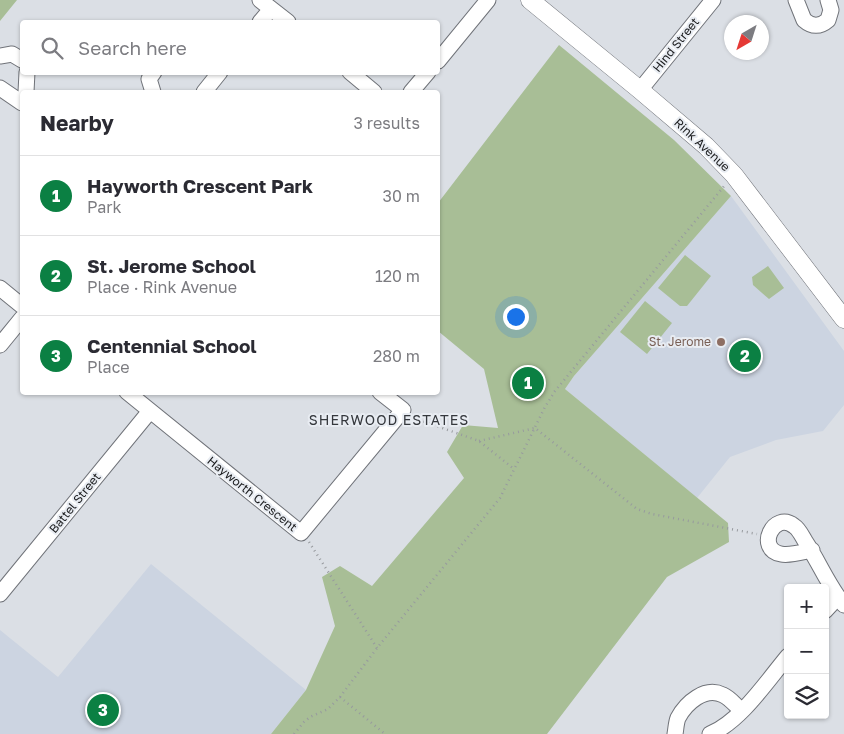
<!DOCTYPE html>
<html lang="en">
<head>
<meta charset="utf-8">
<style>
	:root { --surface:#fff; --page:#f7f7f7; --text:#2b2b33; --muted:#7c7c81; --line:#e1e1e2; --accent:#0b8043 }
	body { margin:0; font-family:"Golos Text",sans-serif; background:var(--page); color:var(--text) }
	.controls { position:absolute; right:15px; bottom:15px; display:grid; overflow:hidden; border-radius:5px; box-shadow:0 1px 4px #0004 }
	.controls button { width:45px; height:45px; display:grid; place-items:center; padding:0; border:0; border-bottom:1px solid var(--line); background:var(--surface); color:var(--text); font:25px sans-serif }
	.compass { position:absolute; left:724px; top:15px; width:45px; height:45px; border-radius:50%; background:var(--surface); box-shadow:0 1px 4px #0004; rotate:219deg }
	.you { position:absolute; left:515px; top:316px; width:18px; height:18px; margin:-12px; border:4px solid #fff; border-radius:50%; background:#1a73e8; box-shadow:0 0 0 8px #1a73e833 }
	.badge { display:grid; place-items:center; width:32px; height:32px; border-radius:50%; background:var(--accent); color:#fff; font-size:16px; font-weight:700 }
	.pin { position:absolute; translate:-50% -50%; border:2px solid #fff; box-shadow:0 1px 5px #0006 }
	.list { margin:0; padding:0; list-style:none }
	h2 { display:flex; justify-content:space-between; align-items:center; height:65px; margin:0; padding:0 20px; font-size:21px }
	h2 small { font-size:16px; font-weight:400; color:var(--muted) }
	.list li { display:grid; grid-template-columns:32px 1fr auto; gap:15px; align-items:center; box-sizing:border-box; height:80px; padding:0 20px; border-top:1px solid var(--line) }
	.list b { display:block; font-size:19px; white-space:nowrap }
	.list p { margin:0; font-size:16px; white-space:nowrap; color:var(--muted) }
	.list em { font-size:16px; font-style:normal; color:var(--muted) }
	.icon { flex:none; width:28px; height:28px; fill:none; stroke:currentColor; stroke-width:2; stroke-linecap:round; stroke-linejoin:round }
	.map { position:relative; flex:none; width:844px; height:734px; overflow:hidden }
	.search { position:absolute; background:var(--surface); box-shadow:0 1px 4px #0004; left:20px; top:20px; width:420px; height:55px; display:flex; align-items:center; gap:12px; box-sizing:border-box; padding:0 18px; border-radius:5px; color:var(--muted); font-size:19px }
	.panel { position:absolute; background:var(--surface); box-shadow:0 1px 4px #0004; left:20px; top:90px; width:420px; height:305px; border-radius:5px }
	.map>svg:first-child { display:block }
	.built { fill:#ccd4e1 }
	.green { fill:#a8be96 }
	.lines { fill:none; stroke-linecap:round; stroke-linejoin:round }
	.minor-casing { stroke:#707379; stroke-width:17 }
	.tertiary-casing { stroke:#707379; stroke-width:19 }
	.path { stroke:#979a9e; stroke-width:2.5; stroke-dasharray:1 4; stroke-linecap:butt }
	.minor { stroke:#fff; stroke-width:15 }
	.tertiary { stroke:#fff; stroke-width:18 }
	.education-dot { fill:#8d6e63; stroke:#e8ecf2; stroke-width:2 }
	.labels { text-anchor:middle; stroke-width:4; stroke-linejoin:round; paint-order:stroke }
	.street-label { font-size:12px; fill:#191a1c; stroke:#e8ecf2 }
	.education-label { font-size:12px; fill:#785e54; stroke:#e8ecf2; text-anchor:end }
	.neighbourhood-label { font-size:14px; letter-spacing:1px; fill:#35383d; stroke:#e8ecf2 }
</style>
</head>
<body>
<div class="map">
<svg width="844" height="734" viewBox="0 0 844 734">
	<rect width="100%" height="100%" fill="#dbdfe5"/>
	<!-- built -->
	<path class="built" d="M731,196L844,351V405L823,431L776,440L730,457L697,498L565,389L574,376Z
		M151,564L306,690L271,734H0V630L58,677Z"/>
	<!-- green -->
	<path class="green" d="M0,0H17L0,21Z
		M559,45L674,140L731,196L574,376L565,389L728,523L729,542L667,577L547,734H271L306,690L335,626L322,577L340,566L372,586L464,478L447,452L463,425L498,428L484,369L438,331V203Z
		M685,255L711,276L687,306H680L658,288Z
		M768,266L784,288L769,299L753,285L752,277Z
		M645,301L672,323L647,354L620,332Z"/>
	<g class="lines">
		<!-- minor casing -->
		<g class="minor-casing">
			<path id="minor" d="M260,0L288,22
				M796,0L804,20C812,27 820,27 828,20L831,10L828,0
				M260,22L271,9
				M0,56L12,54L22,60
				M438,61L488,0
				M350,72L374,92
				M0,88L22,103
				M640,90L713,0
				M26,92L27,72
				M153,92L149,79L154,72
				M204,92L220,72
				M411,92L428,72
				M0,288L22,306
				M0,345L22,318
				M127,392L301,533L403,410L380,392
				M812,550C802,552 790,556 781,554C755,549 774,510 794,526C799,529 802,536 805,541C819,562 828,585 844,605
				M0,594L150,411
				M825,611L838,597
				M675,734C676,729 676,723 678,718C686,703 705,686 723,695C730,698 736,706 741,710
				M710,734C740,722 767,681 788,656"/>
		</g>
		<!-- tertiary casing -->
		<g class="tertiary-casing">
			<path id="tertiary" d="M530,0L640,90L706,146L734,175L844,319"/>
		</g>
		<!-- path -->
		<path class="path" d="M414,418L479,441L514,469
			M479,441L535,428L637,509L652,514L757,534
			M309,542L377,648
			M340,697L385,734
			M294,734L304,722L310,717L328,709L340,697L377,648L500,498L545,407L555,391L725,185"/>
		<!-- minor -->
		<use href="#minor" class="minor"/>
		<!-- tertiary -->
		<use href="#tertiary" class="tertiary"/>
	</g>
	<!-- markers -->
	<circle class="education-dot" cx="721" cy="342" r="5"/>
	<g class="labels">
		<!-- street labels -->
		<g class="street-label">
			<text transform="translate(676 45) rotate(-51)" y="4">Hind Street</text>
			<text transform="translate(702 145) rotate(43)" y="4">Rink Avenue</text>
			<text transform="translate(252 494) rotate(39)" y="4">Hayworth Crescent</text>
			<text transform="translate(75 503) rotate(-51)" y="4">Battel Street</text>
		</g>
		<!-- education labels -->
		<g class="education-label">
			<text x="711" y="346">St. Jerome</text>
		</g>
		<!-- neighbourhood labels -->
		<g class="neighbourhood-label">
			<text x="389" y="425">SHERWOOD ESTATES</text>
		</g>
	</g>
</svg>
<div class="controls">
<button>+</button>
<button>−</button>
<button><svg class="icon" aria-label="layers" viewBox="0 0 24 24"><path d="M12 4l9 5-9 5-9-5zM3 14l9 5 9-5"/></svg></button>
</div>
<svg class="compass" viewBox="-18 -18 36 36"><path d="M0-13l5 13h-10z" fill="#e53935"/><path d="M0 13l5-13h-10z" fill="#7c7c81"/></svg>
<div class="you"></div>
<div class="pin badge" style="left:528px;top:383px">1</div>
<div class="pin badge" style="left:745px;top:356px">2</div>
<div class="pin badge" style="left:103px;top:710px">3</div>
<div class="search"><svg class="icon" aria-label="search" viewBox="0 0 24 24"><circle cx="10" cy="10" r="6"/><path d="M15 15l6 6"/></svg>Search here</div>
<section class="panel">
<h2>Nearby<small>3 results</small></h2>
<ul class="list">
<li><span class="badge">1</span><div><b>Hayworth Crescent Park</b><p>Park</p></div><em>30 m</em></li>
<li><span class="badge">2</span><div><b>St. Jerome School</b><p>Place · Rink Avenue</p></div><em>120 m</em></li>
<li><span class="badge">3</span><div><b>Centennial School</b><p>Place</p></div><em>280 m</em></li>
</ul>
</section>
</div>
</body>
</html>
